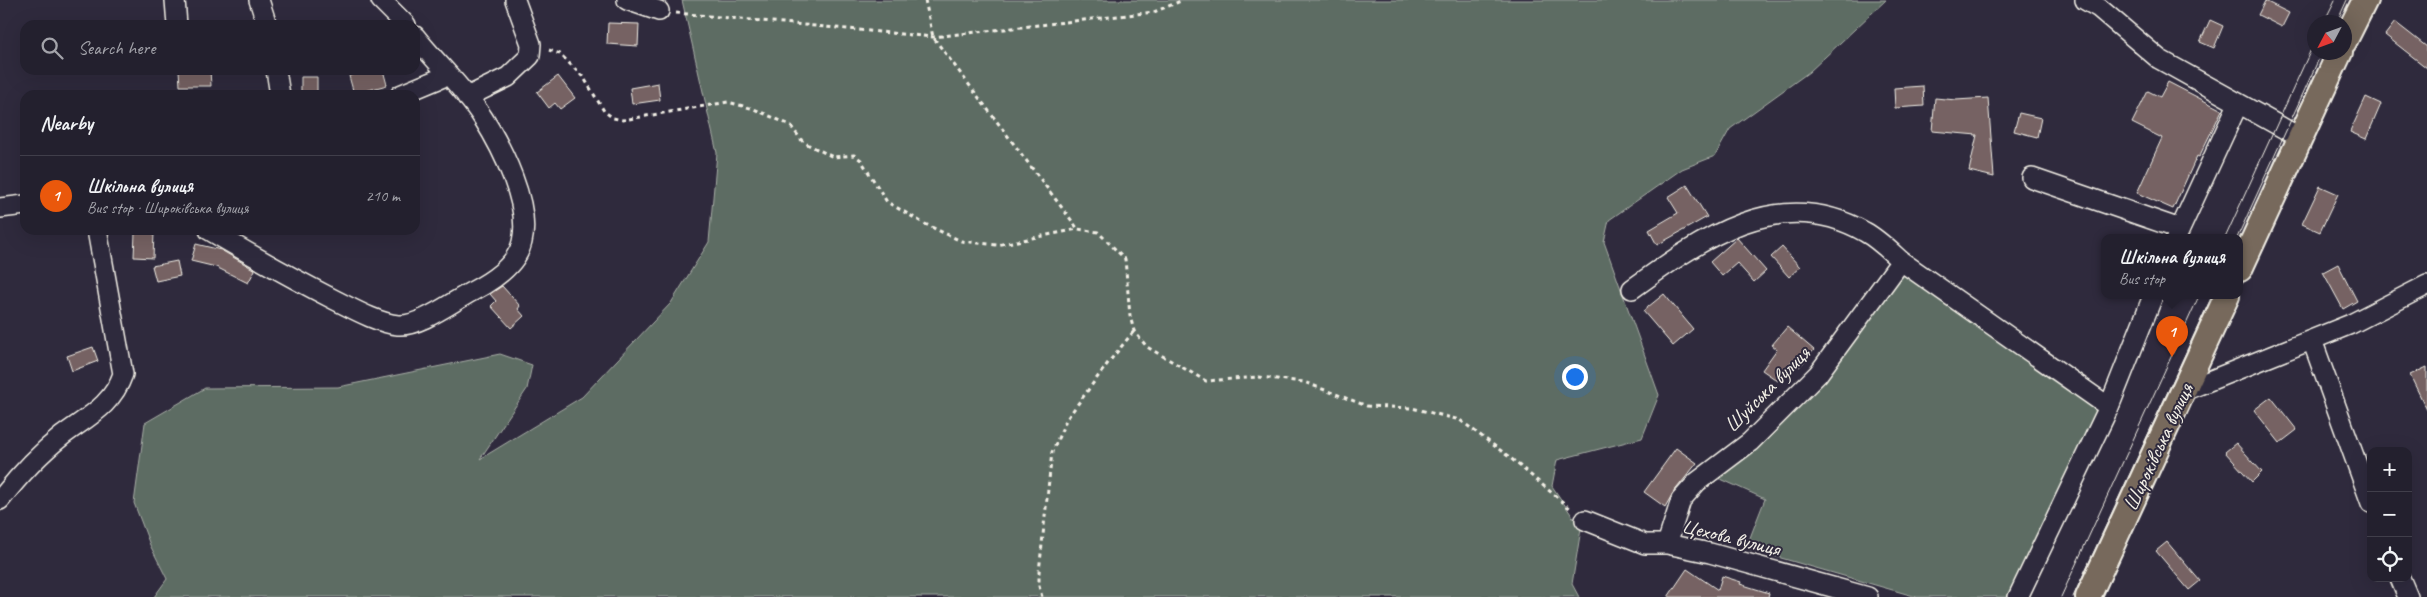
<!DOCTYPE html>
<html lang="en">
<head>
<meta charset="utf-8">
<style>
	:root { --surface:#23202e; --page:#2b2836; --text:#f1f3f6; --muted:#a3a3aa; --line:#403e4a; --accent:#ea580c }
	body { margin:0; font-family:Caveat,sans-serif; background:var(--page); color:var(--text) }
	.controls { position:absolute; right:15px; bottom:15px; display:grid; overflow:hidden; border-radius:10px; box-shadow:0 5px 20px #0002 }
	.controls button { width:45px; height:45px; display:grid; place-items:center; padding:0; border:0; border-bottom:1px solid var(--line); background:var(--surface); color:var(--text); font:25px sans-serif }
	.compass { position:absolute; left:2307px; top:15px; width:45px; height:45px; border-radius:50%; background:var(--surface); box-shadow:0 5px 20px #0002; rotate:229deg }
	.you { position:absolute; left:1574px; top:376px; width:18px; height:18px; margin:-12px; border:4px solid #fff; border-radius:50%; background:#1a73e8; box-shadow:0 0 0 8px #1a73e833 }
	.badge { display:grid; place-items:center; width:32px; height:32px; border-radius:50%; background:var(--accent); color:#fff; font-size:16px; font-weight:700 }
	.pin { position:absolute; translate:-50% -41px; filter:drop-shadow(0 1px 2px #0008) }
	.pin::after { content:''; position:absolute; top:26px; width:18px; height:15px; background:inherit; clip-path:polygon(0 0,100% 0,50% 100%) }
	.popup { position:absolute; left:2101px; top:234px; width:142px; height:65px; box-sizing:border-box; display:grid; place-content:center; border-radius:10px; background:var(--surface); filter:drop-shadow(0 1px 4px #0005); font-size:16px; white-space:nowrap; color:var(--muted) }
	.popup b { font-size:19px; color:var(--text) }
	.popup::after { content:''; position:absolute; left:50%; top:100%; margin-left:-10px; border:10px solid transparent; border-top-color:var(--surface) }
	.list { margin:0; padding:0; list-style:none }
	h2 { display:flex; justify-content:space-between; align-items:center; height:65px; margin:0; padding:0 20px; font-size:21px }
	h2 small { font-size:16px; font-weight:400; color:var(--muted) }
	.list li { display:grid; grid-template-columns:32px 1fr auto; gap:15px; align-items:center; box-sizing:border-box; height:80px; padding:0 20px; border-top:1px solid var(--line) }
	.list b { display:block; font-size:19px; white-space:nowrap }
	.list p { margin:0; font-size:16px; white-space:nowrap; color:var(--muted) }
	.list em { font-size:16px; font-style:normal; color:var(--muted) }
	.icon { flex:none; width:28px; height:28px; fill:none; stroke:currentColor; stroke-width:2; stroke-linecap:round; stroke-linejoin:round }
	.map { position:relative; flex:none; width:2427px; height:597px; overflow:hidden }
	.search { position:absolute; background:var(--surface); box-shadow:0 5px 20px #0002; left:20px; top:20px; width:400px; height:55px; display:flex; align-items:center; gap:12px; box-sizing:border-box; padding:0 18px; border-radius:15px; color:var(--muted); font-size:19px }
	.panel { position:absolute; background:var(--surface); box-shadow:0 5px 20px #0002; left:20px; top:90px; width:400px; height:145px; border-radius:15px }
	.map>svg:first-child { display:block }
	.green { fill:#5d6c64; stroke:#a8aea6 }
	.building { fill:#766263; stroke:#f4f1e8 }
	.lines { fill:none; stroke-linecap:round; stroke-linejoin:round }
	.minor-casing { stroke:#f4f1e8; stroke-width:22 }
	.major-casing { stroke:#f4f1e8; stroke-width:28 }
	.path { stroke:#f4f1e8; stroke-width:3; stroke-dasharray:4 4; stroke-linecap:butt }
	.minor { stroke:#2f2a3d; stroke-width:19 }
	.major { stroke:#77695c; stroke-width:24 }
	.tram { stroke:#f4f1e8; stroke-width:1 }
	.labels { text-anchor:middle; stroke-width:4; stroke-linejoin:round; paint-order:stroke }
	.street-label { font-size:21px; fill:#f4f1e8; stroke:#2f2a3d }
</style>
</head>
<body>
<div class="map">
<svg width="2427" height="597" viewBox="0 0 2427 597">
	<rect width="100%" height="100%" fill="#2f2a3d"/>
	<filter id="ink" filterUnits="userSpaceOnUse"><feTurbulence type="fractalNoise" baseFrequency=".02" numOctaves="2"/><feDisplacementMap in="SourceGraphic" scale="10" xChannelSelector="R" yChannelSelector="G"/><feConvolveMatrix kernelMatrix="1 2 1 2 8 2 1 2 1" color-interpolation-filters="sRGB"/></filter>
	<g filter="url(#ink)">
		<!-- green -->
		<path class="green" d="M682,0H1886L1809,72L1730,129L1715,156L1682,169L1609,220L1604,242L1659,395L1642,438L1557,460L1552,486L1581,529L1572,584L1579,597H154L167,579L150,545L134,503L145,423L205,388L338,387L500,354L532,365L527,389L480,459L582,397L671,303L709,242L717,153Z
			M1904,270L2101,409L2008,597H1917L1746,548L1765,499L1714,476Z"/>
		<!-- building -->
		<path class="building" d="M2265,1L2289,13L2282,27L2258,15Z
			M2210,20L2223,26L2214,48L2200,42Z
			M2395,22L2427,47V68L2385,35Z
			M608,23L639,24L638,46L607,44Z
			M179,70H210L211,86H180Z
			M369,70H383L387,85L354,94L349,76Z
			M558,76L575,98L560,109L555,103L549,108L537,92Z
			M301,77H317V95H301Z
			M2168,82L2222,110L2199,157L2197,156L2173,209L2137,193L2162,138L2132,123L2148,91L2160,97Z
			M658,83L660,100L632,104L630,88Z
			M1923,86L1924,106L1895,108L1894,88Z
			M2366,97L2381,104L2366,139L2350,132Z
			M1935,98L1956,100L1988,98L1994,177L1969,171L1977,135L1932,131Z
			M2019,113L2041,118L2037,137L2014,131Z
			M1687,185L1707,217L1657,245L1649,230L1678,213L1668,197Z
			M2320,186L2338,194L2320,232L2302,224Z
			M135,233H154L153,258L134,257Z
			M1737,238L1766,271L1754,282L1737,263L1722,276L1710,262Z
			M196,244L221,250L255,270L248,283L216,267L191,261Z
			M1782,247L1800,267L1789,277L1771,257Z
			M177,261L180,276L156,281L152,266Z
			M2338,264L2357,301L2343,309L2323,272Z
			M502,286L520,306L518,309L524,316L511,328L491,306L496,301L490,294Z
			M1664,294L1693,329L1673,346L1643,311Z
			M1787,327L1814,350L1799,367L1792,361L1778,381L1762,370L1777,349L1772,345Z
			M93,347L98,361L72,371L67,356Z
			M2427,367V410L2410,375Z
			M2271,397L2297,430L2280,443L2254,410Z
			M2236,443L2262,472L2252,482L2225,452Z
			M1676,448L1697,463L1673,493L1665,507L1644,492Z
			M2167,542L2200,581L2189,590L2156,551Z
			M1687,569L1718,590L1722,576L1741,582L1740,584L1769,593L1768,597H1668Z"/>
		<g class="lines">
			<!-- minor casing -->
			<g class="minor-casing">
				<path id="minor" d="M175,0L177,25
					M259,0L267,25
					M381,0L406,25
					M627,0L659,11
					M2085,0L2099,8L2159,59L2299,137
					M276,70L280,95
					M400,95L448,75
					M467,97L508,77L530,56L531,44L515,0
					M2032,178L2180,229
					M0,208L25,205
					M209,230C251,255 292,278 335,300C353,309 378,323 398,325C420,327 453,301 473,291C492,281 517,265 522,242C531,205 502,148 483,118C464,88 437,64 415,36
					M2176,238L2238,104
					M1632,289C1701,239 1779,183 1865,232C1878,239 1890,251 1901,261
					M2312,340L2371,503
					M2184,391L2351,324L2427,285
					M0,500C18,477 39,454 62,436C87,417 112,406 123,374L97,230
					M1585,520L1645,544H1667L1710,553L1868,597
					M1667,544L1681,500L1697,482L1750,442L1818,374L1901,261L2109,407
					M2400,578L2408,597
					M2018,597L2109,407L2153,296"/>
			</g>
			<!-- major casing -->
			<g class="major-casing">
				<path id="major" d="M2344,42L2365,0
					M2240,269L2340,52
					M2088,597L2227,296"/>
			</g>
			<!-- path -->
			<path class="path" d="M925,0L933,37L1078,229
				M676,13L933,37L1154,12L1183,0
				M549,50L560,54L584,78L604,111L613,118L623,120L728,102L754,109L790,125L803,142L833,157L854,155L861,160L887,202L925,224L961,241L997,245L1078,229L1098,232L1125,259L1130,316L1134,331L1147,347L1206,381L1259,377L1304,382L1367,406L1412,408L1460,420L1508,456L1571,509
				M1042,597L1039,586V572L1052,452L1066,420L1108,363L1134,331"/>
			<!-- minor -->
			<use href="#minor" class="minor"/>
			<!-- major -->
			<use href="#major" class="major"/>
			<!-- tram -->
			<path class="tram" d="M2324,22L2335,0
				M2337,22L2347,0
				M2225,238L2314,43
				M2237,238L2322,52
				M2061,597L2199,296
				M2073,597L2212,296"/>
		</g>
	</g>
	<g class="labels">
		<!-- street labels -->
		<g class="street-label">
			<text transform="translate(1767 389) rotate(-45)" y="7">Шуйська вулиця</text>
			<text transform="translate(2158 447) rotate(-65)" y="7">Широківська вулиця</text>
			<text transform="translate(1731 537) rotate(14)" y="7">Цехова вулиця</text>
		</g>
	</g>
</svg>
<div class="controls">
<button>+</button>
<button>−</button>
<button><svg class="icon" aria-label="locate" viewBox="0 0 24 24"><circle cx="12" cy="12" r="6"/><path d="M12 2v4M12 18v4M2 12h4M18 12h4"/></svg></button>
</div>
<svg class="compass" viewBox="-18 -18 36 36"><path d="M0-13l5 13h-10z" fill="#e53935"/><path d="M0 13l5-13h-10z" fill="#a3a3aa"/></svg>
<div class="you"></div>
<div class="pin badge" style="left:2172px;top:357px">1</div>
<div class="popup"><b>Шкільна вулиця</b>Bus stop</div>
<div class="search"><svg class="icon" aria-label="search" viewBox="0 0 24 24"><circle cx="10" cy="10" r="6"/><path d="M15 15l6 6"/></svg>Search here</div>
<section class="panel">
<h2>Nearby<small></small></h2>
<ul class="list">
<li><span class="badge">1</span><div><b>Шкільна вулиця</b><p>Bus stop · Широківська вулиця</p></div><em>210 m</em></li>
</ul>
</section>
</div>
</body>
</html>
